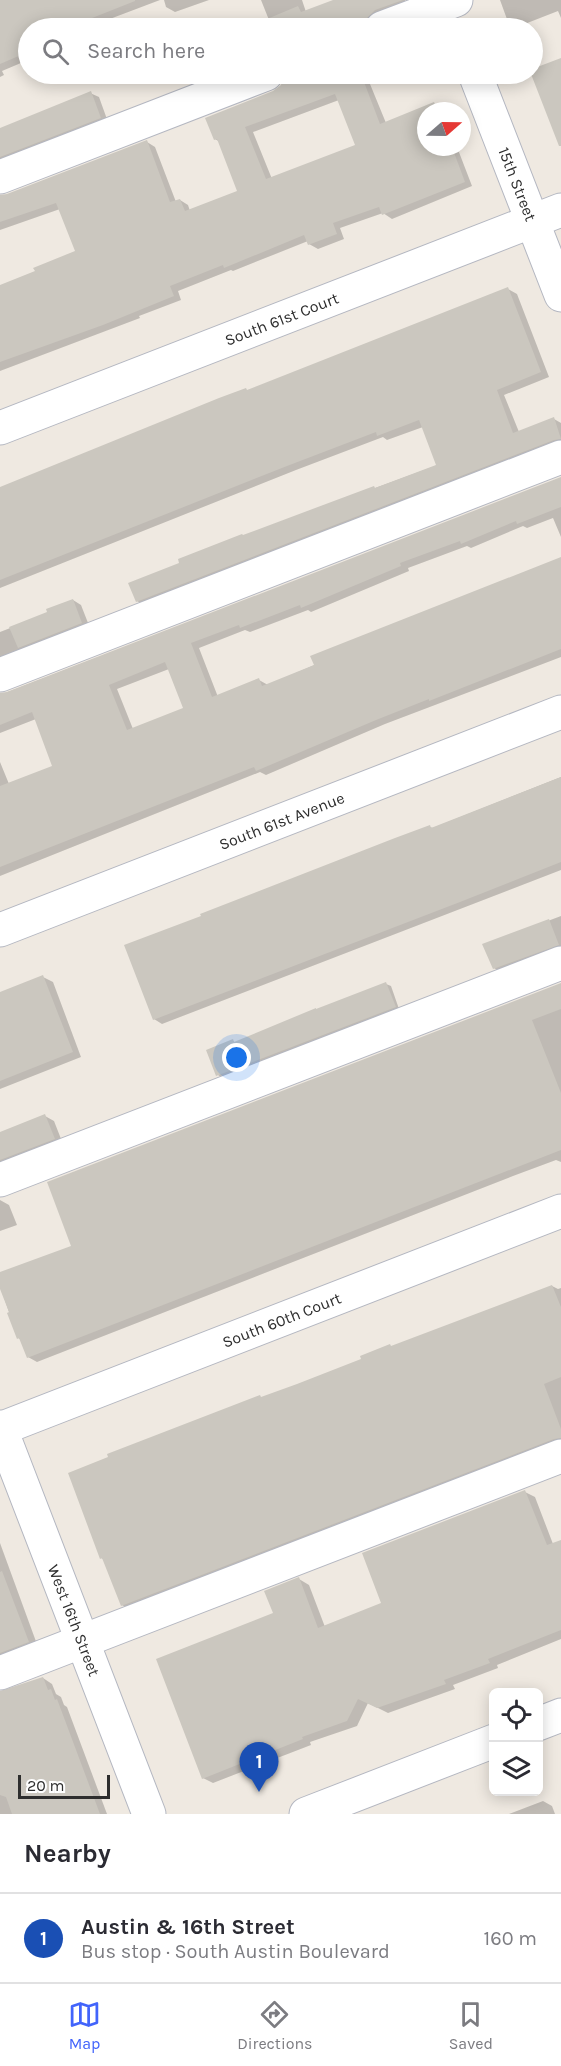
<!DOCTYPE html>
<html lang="en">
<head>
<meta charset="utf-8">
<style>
	:root { --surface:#fff; --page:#f2f2f3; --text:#2b2b33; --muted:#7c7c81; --line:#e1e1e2; --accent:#4264fb }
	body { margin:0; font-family:Karla,sans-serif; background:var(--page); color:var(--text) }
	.controls { position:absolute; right:18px; bottom:18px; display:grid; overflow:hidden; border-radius:9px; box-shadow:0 3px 15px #0003 }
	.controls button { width:54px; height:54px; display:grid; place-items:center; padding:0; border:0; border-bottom:2px solid var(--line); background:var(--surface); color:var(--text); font:30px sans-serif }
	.compass { position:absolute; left:417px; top:102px; width:54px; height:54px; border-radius:50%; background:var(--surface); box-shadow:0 3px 15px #0003; rotate:70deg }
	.scale { position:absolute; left:18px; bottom:15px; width:92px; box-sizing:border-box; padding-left:6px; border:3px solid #2e2e2e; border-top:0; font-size:16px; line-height:21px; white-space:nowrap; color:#2e2e2e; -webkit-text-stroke:4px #fff; paint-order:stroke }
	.you { position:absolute; left:237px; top:1058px; width:21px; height:21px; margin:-15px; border:4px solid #fff; border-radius:50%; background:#1a73e8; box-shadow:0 0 0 9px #1a73e833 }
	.badge { display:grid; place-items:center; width:39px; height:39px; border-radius:50%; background:var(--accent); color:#fff; font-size:20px; font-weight:700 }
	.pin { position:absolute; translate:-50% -50px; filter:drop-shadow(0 2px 3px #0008) }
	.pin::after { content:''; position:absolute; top:32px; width:21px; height:18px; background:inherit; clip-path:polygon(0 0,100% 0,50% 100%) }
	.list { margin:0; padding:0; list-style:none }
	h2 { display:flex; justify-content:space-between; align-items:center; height:78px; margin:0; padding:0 24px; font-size:26px }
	h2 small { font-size:20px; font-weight:400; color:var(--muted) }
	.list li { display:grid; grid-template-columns:39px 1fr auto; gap:18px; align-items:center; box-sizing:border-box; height:90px; padding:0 24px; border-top:2px solid var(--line) }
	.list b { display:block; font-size:22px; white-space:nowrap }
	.list p { margin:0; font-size:20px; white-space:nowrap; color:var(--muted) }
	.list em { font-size:20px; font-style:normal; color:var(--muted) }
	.icon { flex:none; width:33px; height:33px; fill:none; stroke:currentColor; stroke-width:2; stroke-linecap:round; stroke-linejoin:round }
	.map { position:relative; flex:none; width:561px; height:1814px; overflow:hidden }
	.search { position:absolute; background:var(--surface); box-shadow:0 3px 15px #0003; left:18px; right:18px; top:18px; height:66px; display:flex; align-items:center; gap:15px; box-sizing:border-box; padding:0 21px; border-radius:33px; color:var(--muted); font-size:22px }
	.sheet { height:168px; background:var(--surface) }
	nav { display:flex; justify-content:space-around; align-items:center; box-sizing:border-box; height:84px; border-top:2px solid var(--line); background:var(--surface); font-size:16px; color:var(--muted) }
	nav a { display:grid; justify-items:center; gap:3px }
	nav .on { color:var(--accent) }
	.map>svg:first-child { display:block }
	.shadow { fill:#0003; fill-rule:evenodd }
	.building { fill:#cbc7bf; fill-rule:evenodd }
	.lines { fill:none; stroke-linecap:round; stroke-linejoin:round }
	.minor-casing { stroke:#b4b7c1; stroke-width:35 }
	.minor { stroke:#fff; stroke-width:33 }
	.labels { text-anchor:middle; stroke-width:4.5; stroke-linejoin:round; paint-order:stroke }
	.street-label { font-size:16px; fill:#2e2e2e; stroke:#fff }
</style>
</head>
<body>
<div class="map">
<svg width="561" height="1814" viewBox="0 0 561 1814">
	<rect width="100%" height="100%" fill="#efe9e1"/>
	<!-- shadow -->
	<path class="shadow" d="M0,0H160L86,28H28V60L2,71L4,75L0,77Z
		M164,0H209L175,12L166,7Z
		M261,0H302L306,12L337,0H405L407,6L372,28H261L271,25Z
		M500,0H561V18L558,11L517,27L508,22Z
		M206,74H235L215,81Z
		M286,74H397L370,84L386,123L434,104L443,109V111H426V147H457L472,186L392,219L383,213L340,228L344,239L318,249L309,244L308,241L233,271L231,270L178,291L181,300L139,316L140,318L0,371V287L37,272L77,252L60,209L0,230V197L7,196L147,142L155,147L176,202L180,200L188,205L190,211L239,191L220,142L215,139L282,86ZM339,100L357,146L272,179L253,132Z
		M90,93L99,97L108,122L0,165V129Z
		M508,289L517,294L549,377L504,395L519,432L554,419L561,423V445L146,606L137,601L244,536L438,465L423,427L387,440L383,437L296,470L0,588V488L246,390L249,391Z
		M561,479V537L553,518L527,528L523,526L471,548L467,546L408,568L409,571L311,612L308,610L250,632L245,630L199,648L218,697L259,680L268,685L561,559V657L385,724L266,775L260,772L0,876V762L9,784L54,767L36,719L0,733V695ZM169,669L185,709L133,729L117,689Z
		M73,600L81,605L90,628L0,663V632L49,613Z
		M561,777V870L162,1024L154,1019L430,827L433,828Z
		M561,916V951L502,973L494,968L484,945Z
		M43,977L53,982L81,1057L0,1089V993Z
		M386,984L391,986L399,1009L222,1078L218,1075L233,1041L236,1043Z
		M561,985V1162L556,1160L513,1176L37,1362L28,1357L22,1340L18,1338L0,1286V1274L73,1246Z
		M45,1116L54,1121L63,1144L0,1169V1133Z
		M0,1200L9,1205L17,1225L0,1231Z
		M552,1286L558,1289L561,1288V1445L132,1611L122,1605L105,1560L101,1558L263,1398Z
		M525,1492L535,1497L553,1544L561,1541V1639L497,1665L498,1668L453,1685L455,1689L388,1713L368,1703L357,1726L310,1742L311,1745L213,1783L203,1778L275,1614L299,1579L309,1585L325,1627L383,1604Z
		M0,1543L38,1647L0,1661Z
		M43,1678L52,1684L56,1694L61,1697L64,1705L67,1707L107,1814H0V1694Z
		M543,1801L552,1806L555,1814H509Z"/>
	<!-- building -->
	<path class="building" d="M0,0H135V1L67,28H28V52L0,64Z
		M333,0H403L375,10L366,19L342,28H271L267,19L298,6L301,12Z
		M561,58V146H559L531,74H532V69Z
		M284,74H382L383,75L364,82L380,124L434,102L438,111H426V147H452L465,182L382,215L379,207L333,223L337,234L308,245L304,235L224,268L223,265L170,286L174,296L103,325L0,362V285L35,271L33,268L75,251L56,203L0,222V195L7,194L147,140L170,202L180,199L185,211L237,191L217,139L214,140L205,118L273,91L281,85ZM335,94L355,145L266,179L245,127Z
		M91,91L101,118L0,157V128Z
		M508,287L541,372L497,390L513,433L554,417L561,439L554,440L136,602L128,583L179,563L178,559L242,534L243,535L374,486L375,488L436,465L419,420L377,436L376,432L287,466L0,580V487L219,398L246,388L247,390Z
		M561,477V507L517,524L516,521L461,544L460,541L400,563L401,566L301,608L300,605L240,628L239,625L191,643L212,697L259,678L262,686L314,665L310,656L561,557V649L429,701V699L376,720L256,771L254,767L0,867V786L52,766L32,712L0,725V693L7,692ZM165,662L183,708L127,730L109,685Z
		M73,599L82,623L18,648L9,627L47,612L46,609Z
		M561,777V862L460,902L153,1020L124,945L201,916L200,914L395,838L430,825L431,828Z
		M549,919L559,945L493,969L482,944Z
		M43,975L73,1052L0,1081V992Z
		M386,982L396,1007L216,1076L206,1050L233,1039L234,1042L316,1008V1009Z
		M561,983V1009L532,1020L561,1093V1150L27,1358L19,1338L17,1339L7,1313L9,1312L0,1289V1272L71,1246L47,1182Z
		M45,1114L55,1139L0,1160V1132Z
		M552,1285L561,1307V1377L544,1384L561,1429V1438L554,1439L121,1606L102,1558L100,1559L68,1473L108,1457L107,1454L260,1395L261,1397L297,1384L361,1359L360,1356L390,1344L391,1346Z
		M525,1490L547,1545L561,1540V1630L488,1659L490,1663L444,1680L446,1684L377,1708L358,1699L347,1721L302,1737L303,1739L202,1779L156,1659L273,1613L264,1591L299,1577L318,1628L381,1603L362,1553Z
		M2,1571L29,1642L0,1653V1572Z
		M43,1677L48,1690L51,1689L55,1700L57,1699L100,1814H12L6,1797L0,1795V1691Z"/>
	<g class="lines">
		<!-- minor casing -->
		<g class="minor-casing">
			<g id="minor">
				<path d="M382,28L456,0"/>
				<path id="s1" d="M475,74L561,295"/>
				<path d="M0,177L266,74"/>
				<path id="s2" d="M0,428L561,210"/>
				<path d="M0,675L561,457"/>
				<path id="s3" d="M0,930L561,712"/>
				<path d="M0,1180L561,963"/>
				<path id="s4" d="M0,1427L149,1814"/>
				<path id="s5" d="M0,1429L561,1211"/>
				<path d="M0,1673L561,1456"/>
				<path d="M538,1724L561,1715"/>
				<path d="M306,1814L494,1741"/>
			</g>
		</g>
		<!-- minor -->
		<use href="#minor" class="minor"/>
	</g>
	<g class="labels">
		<!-- street labels -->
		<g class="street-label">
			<text dy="6" stroke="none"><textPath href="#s1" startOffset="118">15th Street</textPath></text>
			<text dy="6" stroke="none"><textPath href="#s2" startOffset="302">South 61st Court</textPath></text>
			<text dy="6" stroke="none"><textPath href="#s3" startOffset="302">South 61st Avenue</textPath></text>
			<text dy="6" stroke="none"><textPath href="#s5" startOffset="302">South 60th Court</textPath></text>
			<text dy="6" stroke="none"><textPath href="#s4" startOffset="207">West 16th Street</textPath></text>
		</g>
	</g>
</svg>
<div class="controls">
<button><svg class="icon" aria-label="locate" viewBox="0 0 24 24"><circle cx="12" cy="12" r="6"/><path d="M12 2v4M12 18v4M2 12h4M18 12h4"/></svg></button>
<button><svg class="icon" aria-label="layers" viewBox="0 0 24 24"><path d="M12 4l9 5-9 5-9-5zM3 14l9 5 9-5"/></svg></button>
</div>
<svg class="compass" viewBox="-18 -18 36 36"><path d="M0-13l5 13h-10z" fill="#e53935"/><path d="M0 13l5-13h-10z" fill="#7c7c81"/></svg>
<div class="scale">20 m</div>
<div class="you"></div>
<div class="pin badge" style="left:259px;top:1792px;background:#1a4fb4">1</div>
<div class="search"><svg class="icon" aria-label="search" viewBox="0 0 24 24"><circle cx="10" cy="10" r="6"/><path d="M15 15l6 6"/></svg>Search here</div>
</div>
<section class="sheet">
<h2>Nearby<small></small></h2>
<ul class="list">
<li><span class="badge" style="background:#1a4fb4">1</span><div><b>Austin &amp; 16th Street</b><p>Bus stop · South Austin Boulevard</p></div><em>160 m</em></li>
</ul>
</section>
<nav>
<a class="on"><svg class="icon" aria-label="map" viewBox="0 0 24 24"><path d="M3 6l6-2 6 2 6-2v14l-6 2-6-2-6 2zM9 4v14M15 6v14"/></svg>Map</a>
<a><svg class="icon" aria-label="directions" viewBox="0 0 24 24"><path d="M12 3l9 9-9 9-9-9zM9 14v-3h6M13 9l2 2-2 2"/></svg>Directions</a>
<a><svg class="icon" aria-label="saved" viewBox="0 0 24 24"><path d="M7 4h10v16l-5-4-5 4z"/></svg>Saved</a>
</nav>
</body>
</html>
